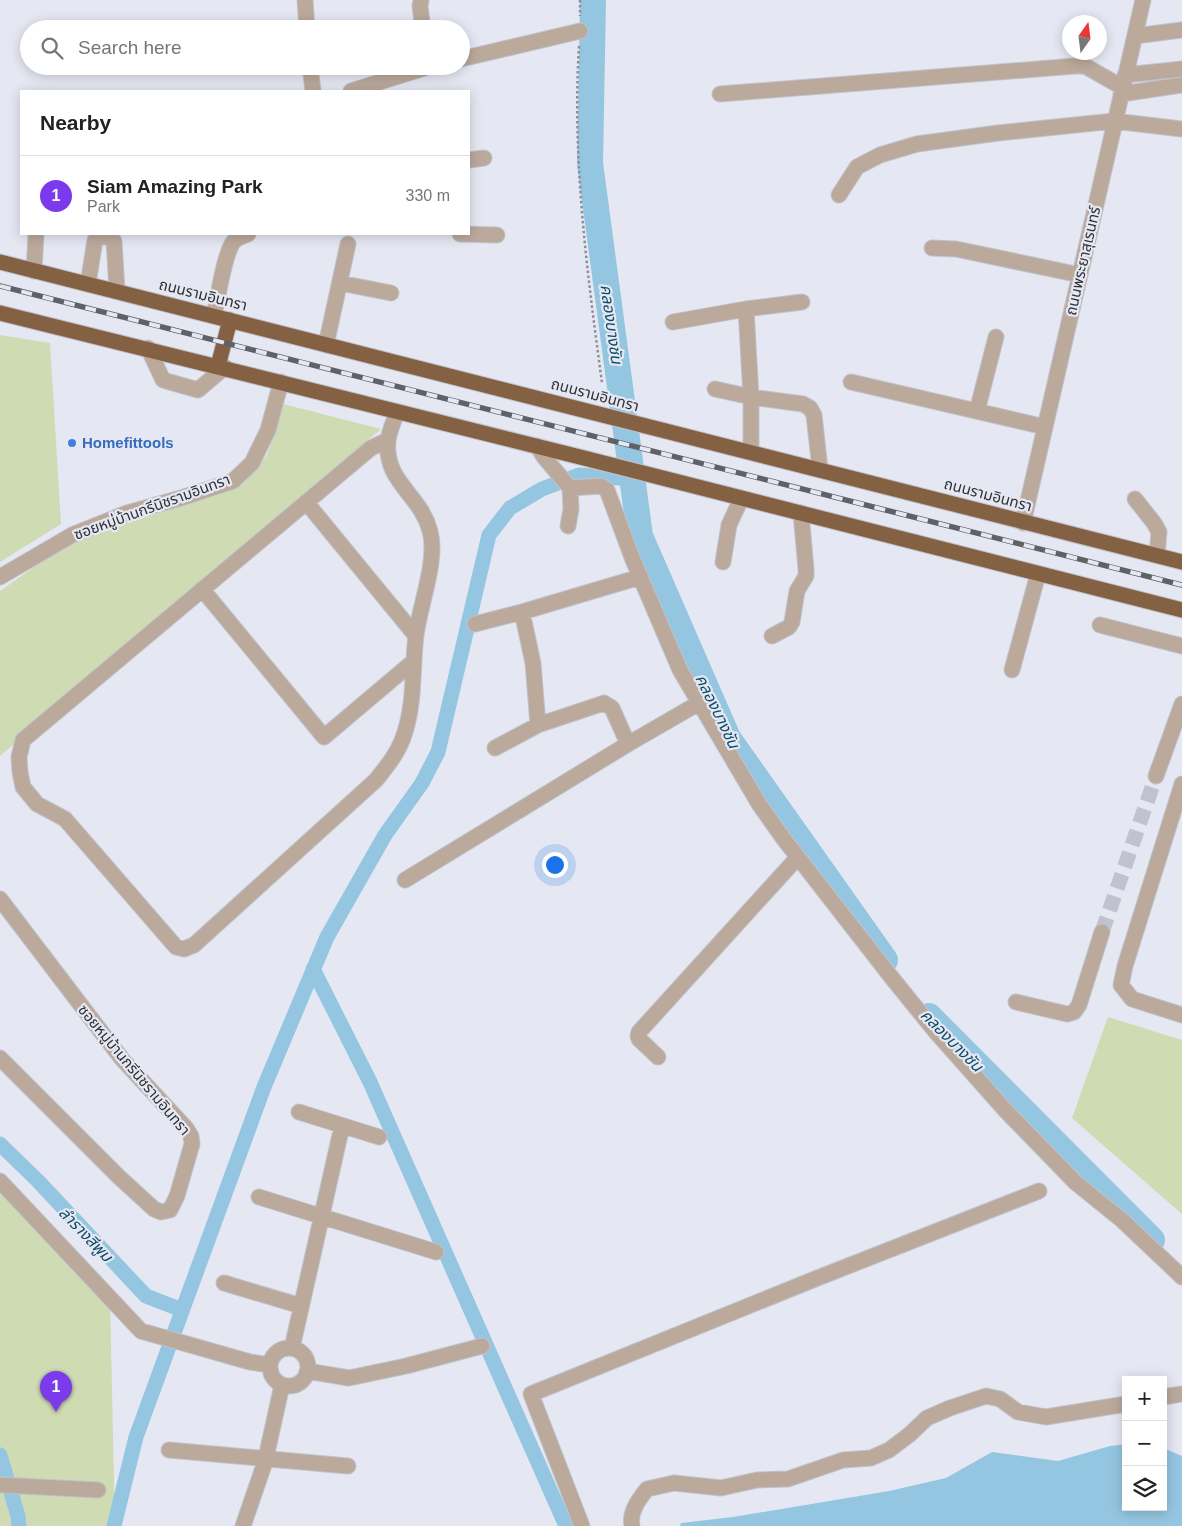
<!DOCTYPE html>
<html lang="en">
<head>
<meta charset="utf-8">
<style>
	:root { --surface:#fff; --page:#f2f2f2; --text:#222; --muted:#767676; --line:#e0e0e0; --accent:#7c3aed }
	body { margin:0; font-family:Arial,"Noto Sans Thai",sans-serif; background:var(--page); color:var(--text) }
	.controls { position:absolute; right:15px; bottom:15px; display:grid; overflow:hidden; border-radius:0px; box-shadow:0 2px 12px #0003 }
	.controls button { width:45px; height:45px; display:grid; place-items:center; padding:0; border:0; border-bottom:1px solid var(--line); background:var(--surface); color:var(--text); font:25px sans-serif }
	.compass { position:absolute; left:1062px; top:15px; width:45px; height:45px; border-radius:50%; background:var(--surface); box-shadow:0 2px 12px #0003; rotate:14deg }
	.you { position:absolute; left:554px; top:864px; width:18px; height:18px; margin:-12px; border:4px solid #fff; border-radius:50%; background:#1a73e8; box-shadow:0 0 0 8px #1a73e833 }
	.badge { display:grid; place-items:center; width:32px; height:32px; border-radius:50%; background:var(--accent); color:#fff; font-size:16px; font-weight:700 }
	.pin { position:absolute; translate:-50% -41px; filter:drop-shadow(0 1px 2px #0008) }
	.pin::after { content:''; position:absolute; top:26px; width:18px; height:15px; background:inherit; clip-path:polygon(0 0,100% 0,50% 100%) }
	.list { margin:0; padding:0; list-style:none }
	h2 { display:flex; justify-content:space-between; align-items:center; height:65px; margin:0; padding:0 20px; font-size:21px }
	h2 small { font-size:16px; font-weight:400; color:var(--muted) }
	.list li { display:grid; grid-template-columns:32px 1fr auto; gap:15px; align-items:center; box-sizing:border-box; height:80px; padding:0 20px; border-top:1px solid var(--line) }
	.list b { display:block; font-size:19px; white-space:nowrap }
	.list p { margin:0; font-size:16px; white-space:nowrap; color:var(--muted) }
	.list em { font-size:16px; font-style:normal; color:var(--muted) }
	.icon { flex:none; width:28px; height:28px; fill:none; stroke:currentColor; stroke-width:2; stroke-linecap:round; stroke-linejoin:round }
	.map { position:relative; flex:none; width:1182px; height:1526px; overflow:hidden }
	.search { position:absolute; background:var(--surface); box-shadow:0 2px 12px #0003; left:20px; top:20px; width:450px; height:55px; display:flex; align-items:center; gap:12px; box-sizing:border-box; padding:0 18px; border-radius:28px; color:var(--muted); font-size:19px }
	.panel { position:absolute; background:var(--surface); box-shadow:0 2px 12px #0003; left:20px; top:90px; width:450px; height:145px; border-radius:0px }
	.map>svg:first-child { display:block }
	.green { fill:#cfdbb3 }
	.water { fill:#95c6e1 }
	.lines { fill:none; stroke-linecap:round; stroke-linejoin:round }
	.canal { stroke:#95c6e1; stroke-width:15 }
	.river { stroke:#95c6e1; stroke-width:26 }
	.minor-tunnel { stroke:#c0c3cd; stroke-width:15; stroke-dasharray:15 8; stroke-linecap:butt }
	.minor-casing { stroke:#c0c3cd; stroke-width:17 }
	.highway-casing { stroke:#c0c3cd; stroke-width:17 }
	.path { stroke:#8c8e96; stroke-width:2.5; stroke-dasharray:2.5 2.5; stroke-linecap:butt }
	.minor { stroke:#bba99c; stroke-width:15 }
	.highway { stroke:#856144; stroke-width:15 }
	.rail-casing { stroke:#606167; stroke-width:5.5 }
	.rail { stroke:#e5e8f3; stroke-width:4; stroke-dasharray:11; stroke-linecap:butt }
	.shop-dot { fill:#3f7fe0; stroke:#e5e8f3; stroke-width:2 }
	.labels { text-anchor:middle; stroke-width:4.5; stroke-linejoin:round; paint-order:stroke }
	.street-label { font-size:15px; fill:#2e2f33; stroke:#e5e8f3 }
	.shop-label { font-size:15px; font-weight:bold; fill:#366cbe; stroke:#e5e8f3; text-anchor:start }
	.water-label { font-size:16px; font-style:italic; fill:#0d4c67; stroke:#e5e8f3 }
</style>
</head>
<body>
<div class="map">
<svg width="1182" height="1526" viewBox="0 0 1182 1526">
	<rect width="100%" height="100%" fill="#e5e8f3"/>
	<!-- green -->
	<path class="green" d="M0,335L50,343L61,524L0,562Z
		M283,404L381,429L0,756V591L41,562L88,535L220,494L243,484L267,455Z
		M1108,1017L1182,1040V1214L1072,1118Z
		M0,1190L110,1298L115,1526H0Z"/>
	<!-- water -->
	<path class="water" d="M1126,1444V1507H1163V1448L1182,1456V1526H680L681,1523L733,1517L889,1491L946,1478L992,1452L1058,1461L1110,1446Z"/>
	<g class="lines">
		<!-- canal -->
		<path class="canal" d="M313,969L370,1082L566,1526
			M0,1144L38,1181L146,1296L182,1310
			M0,1455L18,1516L19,1526
			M114,1526L136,1437L264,1087L327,937L385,835L422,783L438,752L489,535L510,508L542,489L579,475L633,479"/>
		<!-- river -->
		<path class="river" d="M593,0L590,163L640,536L728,738L885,960
			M929,1016L1152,1240"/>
		<!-- minor-tunnel -->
		<path class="minor-tunnel" d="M1102,932L1156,776"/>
		<!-- minor casing -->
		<g class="minor-casing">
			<path id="minor" d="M305,0L307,29
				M421,0L420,6L423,29
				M1135,36L1182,30
				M461,59L580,31
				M310,66L313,91
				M1125,75L1182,69
				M351,91L431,66
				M720,94L1075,66H1085L1122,87
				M1121,94L1182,85
				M469,160L484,158
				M839,195L857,167L880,155L917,144L998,133L1114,121L1182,129
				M460,234L497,235
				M932,248L956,249L1080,275
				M34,271L36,234
				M340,283L391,293
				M88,284L95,240C101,235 108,236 114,241L117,291
				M746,309L751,397V452
				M214,315C218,299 224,253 234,241C237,238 243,236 248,234
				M673,322L746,309L802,302
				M326,345L348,244
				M148,348L163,380L198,390L225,367
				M851,382L1045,427
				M715,389L751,397L803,404L810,408L814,415L820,469
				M977,411L996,337
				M388,440L371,448L23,740L19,757L20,772L23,787L37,804L65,819L176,947L184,949L194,945L376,780C388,765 399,752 405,732C415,700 412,668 416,635C420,604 438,560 430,531C421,495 384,482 388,441C389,431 394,421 397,412
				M537,446L544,457L570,488L601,486L607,490L633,560L680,670L759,804L783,838L892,978L935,1031L1006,1111L1076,1183L1123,1221L1182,1277
				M1135,499L1154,523L1159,532L1157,555
				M306,502L416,636
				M1023,523L1143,0
				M568,526L571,509L570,488
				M723,562L729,525L741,499
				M0,577L72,535L127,513L181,498L233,481L252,463L268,430L281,382
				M202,589L324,737L414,661
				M475,624L522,612L640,577
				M1100,625L1182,646
				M772,636L789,627L792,622L797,591L806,576V569L801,513
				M1012,670L1038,574
				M538,725L604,703L612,708L628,744
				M495,748L538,725L533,663L522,612
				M1156,776L1182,704
				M1182,784L1125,966L1121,985L1132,999L1182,1015
				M405,880L628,744L699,703
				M0,899L122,1059L186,1128L191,1136L192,1144L177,1196L170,1210L161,1212L154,1209L119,1177L0,1058
				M1016,1002L1067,1014L1074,1012L1079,1005L1102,932
				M658,1057L639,1039L638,1036L639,1032L798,857
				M299,1112L379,1137
				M0,1181L141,1331L250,1362L270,1365
				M259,1197L436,1252
				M224,1283L301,1306
				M292,1348L342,1126
				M270 1367a19 19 0 1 1 38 0a19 19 0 1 1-38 0Z
				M307,1371L349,1378L406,1366L482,1346
				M1163,1397L1182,1394
				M169,1450L348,1466
				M0,1485L98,1490
				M243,1526L265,1462L282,1385
				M582,1526L531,1394L815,1279L1039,1191
				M632,1526C629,1512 639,1499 647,1489L674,1483L721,1488L757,1480L788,1479L843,1460L871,1458L889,1450L909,1435L927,1418L950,1408L986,1396L1000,1399L1018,1412L1046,1417L1126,1404"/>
		</g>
		<!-- highway casing -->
		<g class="highway-casing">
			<path id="highway" d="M0,262L1182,562
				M0,313L576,456L1182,610
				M218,366L230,320"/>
		</g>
		<!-- path -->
		<path class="path" d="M580,0V16
			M579,46C572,159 587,272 602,383"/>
		<!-- minor -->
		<use href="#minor" class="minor"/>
		<!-- highway -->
		<use href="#highway" class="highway"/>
		<!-- rail casing -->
		<g class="rail-casing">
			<path id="rail" d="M0,286L1182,585"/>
		</g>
		<!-- rail -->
		<use href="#rail" class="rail"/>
	</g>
	<!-- markers -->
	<circle class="shop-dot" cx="72" cy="443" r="5"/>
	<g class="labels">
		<!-- street labels -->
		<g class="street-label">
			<text transform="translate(1083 261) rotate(-77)" y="5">ถนนพระยาสุเรนทร์</text>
			<text transform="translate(203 295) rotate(14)" y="5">ถนนรามอินทรา</text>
			<text transform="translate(595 395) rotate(15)" y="5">ถนนรามอินทรา</text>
			<text transform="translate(988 495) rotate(15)" y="5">ถนนรามอินทรา</text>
			<text transform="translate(152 507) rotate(-20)" y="5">ซอยหมู่บ้านกรีนิชรามอินทรา</text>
			<text transform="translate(134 1070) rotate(50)" y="5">ซอยหมู่บ้านกรีนิชรามอินทรา</text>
		</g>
		<!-- shop labels -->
		<g class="shop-label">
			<text x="82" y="448">Homefittools</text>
		</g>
		<!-- water labels -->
		<g class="water-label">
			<text transform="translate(612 324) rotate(82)" y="6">คลองบางชัน</text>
			<text transform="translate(718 711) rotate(64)" y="6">คลองบางชัน</text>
			<text transform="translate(952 1040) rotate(45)" y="6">คลองบางชัน</text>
			<text transform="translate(86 1234) rotate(46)" y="6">ลำรางสีพูม</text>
		</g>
	</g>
</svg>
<div class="controls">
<button>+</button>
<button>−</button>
<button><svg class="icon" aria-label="layers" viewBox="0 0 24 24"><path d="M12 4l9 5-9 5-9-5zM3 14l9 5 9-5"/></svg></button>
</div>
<svg class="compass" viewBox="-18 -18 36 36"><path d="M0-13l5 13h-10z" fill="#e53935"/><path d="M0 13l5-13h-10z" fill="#767676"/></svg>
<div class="you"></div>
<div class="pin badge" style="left:56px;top:1412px">1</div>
<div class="search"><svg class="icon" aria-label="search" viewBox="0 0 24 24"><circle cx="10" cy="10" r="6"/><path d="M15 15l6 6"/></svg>Search here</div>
<section class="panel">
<h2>Nearby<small></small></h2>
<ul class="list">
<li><span class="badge">1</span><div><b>Siam Amazing Park</b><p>Park</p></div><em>330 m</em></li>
</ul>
</section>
</div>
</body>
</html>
